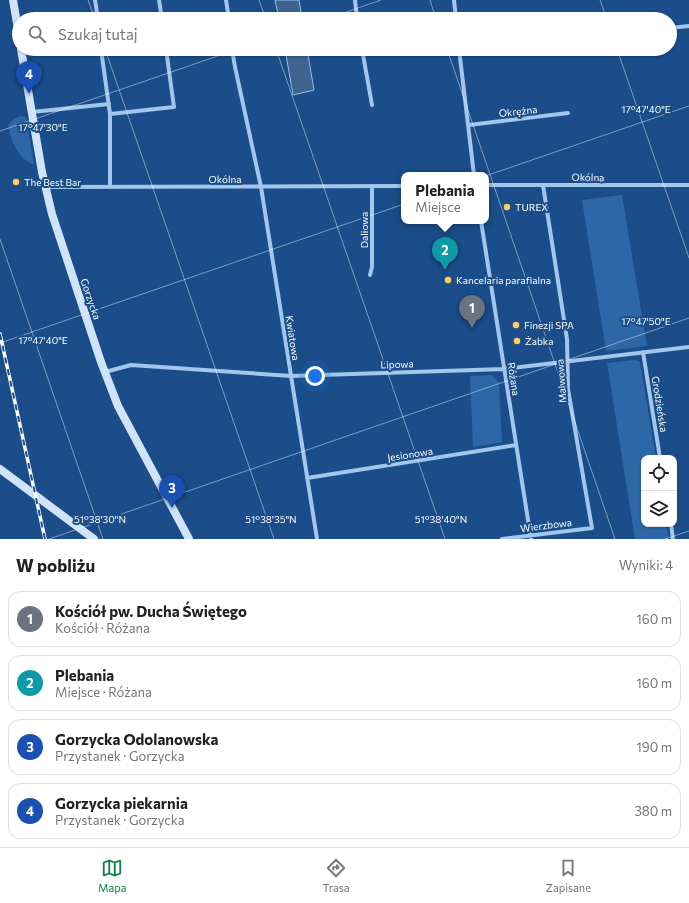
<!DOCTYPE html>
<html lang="pl">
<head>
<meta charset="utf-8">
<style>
	:root { --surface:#fff; --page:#f6f6f6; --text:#202124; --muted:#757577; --line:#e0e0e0; --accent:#0b8043 }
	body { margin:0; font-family:Commissioner,sans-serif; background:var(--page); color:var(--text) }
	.controls { position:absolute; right:12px; bottom:12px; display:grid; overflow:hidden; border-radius:8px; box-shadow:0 1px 3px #0004 }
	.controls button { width:36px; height:36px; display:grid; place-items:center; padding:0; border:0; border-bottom:1px solid var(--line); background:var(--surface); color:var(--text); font:20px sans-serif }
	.you { position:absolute; left:315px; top:376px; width:14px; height:14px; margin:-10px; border:3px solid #fff; border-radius:50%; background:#1a73e8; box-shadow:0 0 0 6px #1a73e833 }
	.badge { display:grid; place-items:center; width:26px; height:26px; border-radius:50%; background:var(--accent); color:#fff; font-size:13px; font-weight:700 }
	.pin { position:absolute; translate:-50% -33px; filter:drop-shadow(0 1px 2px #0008) }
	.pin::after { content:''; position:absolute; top:21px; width:14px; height:12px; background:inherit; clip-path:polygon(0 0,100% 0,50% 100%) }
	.popup { position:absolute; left:401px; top:172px; width:88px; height:52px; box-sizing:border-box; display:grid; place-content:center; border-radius:8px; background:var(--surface); filter:drop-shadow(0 1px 3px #0005); font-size:13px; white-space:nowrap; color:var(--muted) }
	.popup b { font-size:15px; color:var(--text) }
	.popup::after { content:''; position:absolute; left:50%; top:100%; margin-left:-8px; border:8px solid transparent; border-top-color:var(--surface) }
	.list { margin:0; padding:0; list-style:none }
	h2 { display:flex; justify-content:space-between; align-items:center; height:52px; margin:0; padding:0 16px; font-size:17px }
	h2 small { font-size:13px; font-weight:400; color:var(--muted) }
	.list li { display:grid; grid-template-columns:26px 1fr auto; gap:12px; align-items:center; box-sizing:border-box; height:56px; margin:0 8px 8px; padding:0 8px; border:1px solid var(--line); border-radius:12px }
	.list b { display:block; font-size:15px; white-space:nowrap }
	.list p { margin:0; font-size:13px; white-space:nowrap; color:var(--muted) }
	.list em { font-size:13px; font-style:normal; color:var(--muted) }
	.icon { flex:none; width:22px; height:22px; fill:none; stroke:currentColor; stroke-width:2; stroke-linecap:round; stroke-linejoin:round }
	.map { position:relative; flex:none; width:689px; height:539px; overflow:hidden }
	.search { position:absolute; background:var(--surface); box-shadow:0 1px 3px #0004; left:12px; right:12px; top:12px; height:44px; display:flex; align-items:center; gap:10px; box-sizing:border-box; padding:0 14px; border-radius:22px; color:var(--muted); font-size:15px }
	.sheet { height:308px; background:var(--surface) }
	nav { display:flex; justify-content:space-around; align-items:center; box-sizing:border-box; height:56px; border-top:1px solid var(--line); background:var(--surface); font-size:11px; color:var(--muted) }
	nav a { display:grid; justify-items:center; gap:2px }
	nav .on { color:var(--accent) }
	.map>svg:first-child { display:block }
	.green { fill:#2d67a7 }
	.water { fill:#3d638e; stroke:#96c2ef }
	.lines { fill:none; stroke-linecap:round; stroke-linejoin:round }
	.street { stroke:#a3c6ed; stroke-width:4 }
	.secondary { stroke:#d0e3f9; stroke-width:8 }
	.rail-casing { stroke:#fff; stroke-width:3.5 }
	.rail { stroke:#1a4d89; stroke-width:2; stroke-dasharray:6; stroke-linecap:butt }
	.ticks { fill:none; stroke:#fff; stroke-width:1; stroke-opacity:0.45 }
	.poi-dot { fill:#ffcc5f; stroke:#1a4d89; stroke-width:1.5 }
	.labels { text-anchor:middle; stroke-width:4; stroke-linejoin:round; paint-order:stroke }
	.street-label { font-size:10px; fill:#fff; stroke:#1a4d89 }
	.poi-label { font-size:10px; fill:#fff; stroke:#1a4d89; text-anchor:start }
	.ticks-label { font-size:10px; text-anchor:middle; fill:#fff; stroke:#1a4d89; stroke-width:4; stroke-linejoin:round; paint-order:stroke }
</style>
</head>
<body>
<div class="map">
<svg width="689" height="539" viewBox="0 0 689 539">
	<rect width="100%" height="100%" fill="#1a4d89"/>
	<!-- green -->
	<path class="green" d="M21,116L26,117L34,165C18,158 11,142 8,125C12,120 15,117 21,116Z
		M622,195L647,346L606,351L582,200Z
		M635,360L640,362L656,458H644V524H666L669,539H635L607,363Z
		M492,375L499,383L502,442L473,447L470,376Z"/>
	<!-- water -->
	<path class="water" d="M275,0H299L302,19H279Z
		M285,49H307L314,90L293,95Z"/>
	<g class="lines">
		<!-- street -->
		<path class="street" d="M95,0L98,19
			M159,0L162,19
			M226,0L229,19
			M355,0L357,19
			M454,0L456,19
			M670,28L689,26
			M101,49L110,114V187
			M232,49L235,67L261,187L317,539
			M362,49L372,105
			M459,49L474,175
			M460,50L473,49
			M32,112L109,104
			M110,114L174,107L166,49
			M469,125L568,113
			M486,185H689
			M45,187L404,186
			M481,221L531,539
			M370,275L372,267V186
			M643,352L660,458
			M105,372L131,365L291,376L504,369L689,347
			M307,478L516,445
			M671,524L673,539
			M502,539L592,528L568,389L567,339L543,185"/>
		<!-- secondary -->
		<path class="secondary" d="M13,0L19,35
			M21,49L42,172L52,214L101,362L118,406L189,539
			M0,469L94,539"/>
		<!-- rail casing -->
		<g class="rail-casing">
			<path id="rail" d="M0,334L45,539"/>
		</g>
		<!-- rail -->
		<use href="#rail" class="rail"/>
	</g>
	<!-- ticks -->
	<path class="ticks" d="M88,0L95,19M259,0L266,19M430,0L436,19M600,0L607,19M326,19L381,0M105,49L274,539M276,49L445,539M447,49L615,539M617,49L689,258M0,131L238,49M0,239L103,539M0,343L689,106M49,539L689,318M665,539L689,531"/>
	<!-- markers -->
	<g class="poi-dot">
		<circle cx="16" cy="182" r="4"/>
		<circle cx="507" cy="207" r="4"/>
		<circle cx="448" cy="280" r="4"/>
		<circle cx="516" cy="325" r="4"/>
		<circle cx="517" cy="341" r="4"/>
	</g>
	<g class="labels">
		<!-- street labels -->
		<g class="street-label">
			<text transform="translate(518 111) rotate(-6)" y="4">Okrężna</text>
			<text transform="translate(588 177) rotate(1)" y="4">Okólna</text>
			<text x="225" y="183">Okólna</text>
			<text transform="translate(364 230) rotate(-90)" y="4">Daliowa</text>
			<text transform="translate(91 299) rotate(71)" y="4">Gorzycka</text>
			<text transform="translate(293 338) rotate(81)" y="4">Kwiatowa</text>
			<text transform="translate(397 364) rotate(-2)" y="4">Lipowa</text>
			<text transform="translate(514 379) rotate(81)" y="4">Różana</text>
			<text transform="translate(561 381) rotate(-94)" y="4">Malwowa</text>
			<text transform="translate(660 404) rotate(81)" y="4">Grodzieńska</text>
			<text transform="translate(410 454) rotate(-9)" y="4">Jesionowa</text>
			<text transform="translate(546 525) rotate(-7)" y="4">Wierzbowa</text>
		</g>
		<!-- poi labels -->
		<g class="poi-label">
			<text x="24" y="186">The Best Bar</text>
			<text x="515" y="211">TUREX</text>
			<text x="456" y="284">Kancelaria parafialna</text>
			<text x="524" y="329">Finezji SPA</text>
			<text x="525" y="345">Żabka</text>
		</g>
	</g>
	<g class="ticks-label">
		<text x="646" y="113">17°47'40"E</text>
		<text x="43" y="131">17°47'30"E</text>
		<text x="646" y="325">17°47'50"E</text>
		<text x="43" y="344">17°47'40"E</text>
		<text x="100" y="523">51°38'30"N</text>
		<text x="271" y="523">51°38'35"N</text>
		<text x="441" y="523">51°38'40"N</text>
	</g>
</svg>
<div class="controls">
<button><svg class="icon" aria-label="locate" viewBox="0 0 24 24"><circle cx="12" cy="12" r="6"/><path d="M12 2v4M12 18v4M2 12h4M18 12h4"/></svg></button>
<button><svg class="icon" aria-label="layers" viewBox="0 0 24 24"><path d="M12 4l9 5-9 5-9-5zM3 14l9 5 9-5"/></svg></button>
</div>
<div class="you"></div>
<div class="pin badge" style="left:472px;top:328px;background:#6b7280">1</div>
<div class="pin badge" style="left:445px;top:270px;background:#0f9aa8">2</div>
<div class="popup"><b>Plebania</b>Miejsce</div>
<div class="pin badge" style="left:172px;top:508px;background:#1a4fb4">3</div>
<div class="pin badge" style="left:29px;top:94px;background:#1a4fb4">4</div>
<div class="search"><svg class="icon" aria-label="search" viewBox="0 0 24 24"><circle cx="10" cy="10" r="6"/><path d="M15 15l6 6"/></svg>Szukaj tutaj</div>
</div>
<section class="sheet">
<h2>W pobliżu<small>Wyniki: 4</small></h2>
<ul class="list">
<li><span class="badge" style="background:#6b7280">1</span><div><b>Kościół pw. Ducha Świętego</b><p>Kościół · Różana</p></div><em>160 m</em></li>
<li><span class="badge" style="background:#0f9aa8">2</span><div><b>Plebania</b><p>Miejsce · Różana</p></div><em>160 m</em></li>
<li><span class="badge" style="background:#1a4fb4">3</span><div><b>Gorzycka Odolanowska</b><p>Przystanek · Gorzycka</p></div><em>190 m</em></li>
<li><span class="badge" style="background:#1a4fb4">4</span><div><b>Gorzycka piekarnia</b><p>Przystanek · Gorzycka</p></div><em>380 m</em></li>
</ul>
</section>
<nav>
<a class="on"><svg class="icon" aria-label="map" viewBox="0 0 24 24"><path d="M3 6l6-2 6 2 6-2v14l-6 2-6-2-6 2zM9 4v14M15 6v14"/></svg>Mapa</a>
<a><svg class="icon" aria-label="directions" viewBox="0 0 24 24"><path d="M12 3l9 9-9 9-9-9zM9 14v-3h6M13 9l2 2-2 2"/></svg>Trasa</a>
<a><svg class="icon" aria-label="saved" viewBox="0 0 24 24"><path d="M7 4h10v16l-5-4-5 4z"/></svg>Zapisane</a>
</nav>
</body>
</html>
